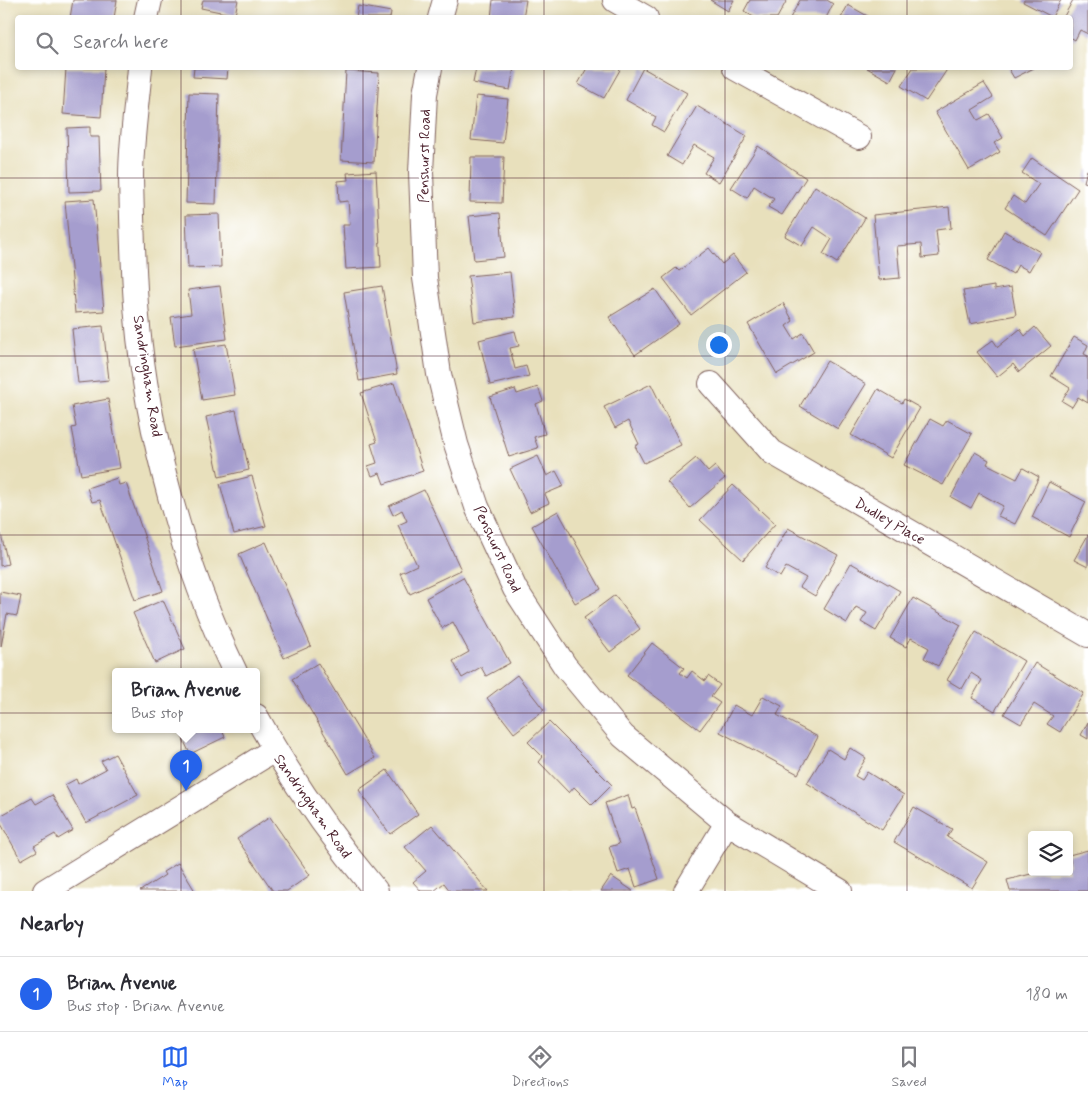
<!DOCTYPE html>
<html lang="en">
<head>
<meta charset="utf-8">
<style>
	:root { --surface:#fff; --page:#f7f7f7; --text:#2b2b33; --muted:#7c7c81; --line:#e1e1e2; --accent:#2563eb }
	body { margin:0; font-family:Mynerve,sans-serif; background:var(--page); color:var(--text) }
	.controls { position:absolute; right:15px; bottom:15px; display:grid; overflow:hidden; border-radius:5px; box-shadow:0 2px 8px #0003 }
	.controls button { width:45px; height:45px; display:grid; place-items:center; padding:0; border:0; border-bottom:1px solid var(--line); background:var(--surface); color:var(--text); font:25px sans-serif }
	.you { position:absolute; left:718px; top:344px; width:18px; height:18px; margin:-12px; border:4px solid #fff; border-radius:50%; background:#1a73e8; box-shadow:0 0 0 8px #1a73e833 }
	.badge { display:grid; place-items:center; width:32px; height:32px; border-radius:50%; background:var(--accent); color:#fff; font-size:16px; font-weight:700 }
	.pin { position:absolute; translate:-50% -41px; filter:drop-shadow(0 1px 2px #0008) }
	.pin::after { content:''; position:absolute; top:26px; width:18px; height:15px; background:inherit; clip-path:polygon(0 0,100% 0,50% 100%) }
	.popup { position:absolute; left:112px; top:668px; width:148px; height:65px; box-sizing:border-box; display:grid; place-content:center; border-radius:5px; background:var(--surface); filter:drop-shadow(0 1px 4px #0005); font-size:16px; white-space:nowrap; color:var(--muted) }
	.popup b { font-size:19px; color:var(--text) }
	.popup::after { content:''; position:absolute; left:50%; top:100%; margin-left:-10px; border:10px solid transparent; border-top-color:var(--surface) }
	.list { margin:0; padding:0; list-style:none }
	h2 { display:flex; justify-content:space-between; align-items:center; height:65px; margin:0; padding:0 20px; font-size:21px }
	h2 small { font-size:16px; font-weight:400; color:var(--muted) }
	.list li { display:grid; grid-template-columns:32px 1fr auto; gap:15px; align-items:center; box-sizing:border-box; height:75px; padding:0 20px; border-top:1px solid var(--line) }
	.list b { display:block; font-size:19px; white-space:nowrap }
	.list p { margin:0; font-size:16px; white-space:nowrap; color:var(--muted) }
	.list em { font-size:16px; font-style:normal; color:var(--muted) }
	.icon { flex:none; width:28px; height:28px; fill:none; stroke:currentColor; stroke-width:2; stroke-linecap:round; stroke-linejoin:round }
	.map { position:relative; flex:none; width:1088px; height:891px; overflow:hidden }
	.search { position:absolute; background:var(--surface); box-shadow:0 2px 8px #0003; left:15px; right:15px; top:15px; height:55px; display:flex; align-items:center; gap:12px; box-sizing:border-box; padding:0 18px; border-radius:5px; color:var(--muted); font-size:19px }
	.sheet { height:140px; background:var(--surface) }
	nav { display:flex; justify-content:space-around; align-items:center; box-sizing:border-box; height:70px; border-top:1px solid var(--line); background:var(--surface); font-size:14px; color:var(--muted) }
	nav a { display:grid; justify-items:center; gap:2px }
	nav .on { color:var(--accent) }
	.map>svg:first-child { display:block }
	.building { fill:#a59dce }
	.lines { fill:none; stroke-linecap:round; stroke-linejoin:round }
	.minor-casing { stroke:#81635e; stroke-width:26 }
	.minor { stroke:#fff; stroke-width:24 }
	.grid { fill:none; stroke:#4a1f2b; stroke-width:1; stroke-opacity:0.55 }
	.labels { text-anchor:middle; stroke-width:5; stroke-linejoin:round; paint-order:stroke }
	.street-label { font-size:15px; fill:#4a1f2b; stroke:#fff }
</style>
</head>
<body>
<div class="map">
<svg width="1088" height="891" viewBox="0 0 1088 891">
	<rect width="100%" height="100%" fill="#fff"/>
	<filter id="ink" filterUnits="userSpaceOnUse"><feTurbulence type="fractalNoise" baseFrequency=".02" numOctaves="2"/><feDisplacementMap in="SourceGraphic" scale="10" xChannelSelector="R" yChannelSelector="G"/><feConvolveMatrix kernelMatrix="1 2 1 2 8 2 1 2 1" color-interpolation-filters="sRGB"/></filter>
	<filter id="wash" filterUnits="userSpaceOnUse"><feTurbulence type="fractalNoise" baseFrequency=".0096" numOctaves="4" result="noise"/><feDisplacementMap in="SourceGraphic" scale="20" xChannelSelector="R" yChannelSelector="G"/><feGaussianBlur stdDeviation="1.12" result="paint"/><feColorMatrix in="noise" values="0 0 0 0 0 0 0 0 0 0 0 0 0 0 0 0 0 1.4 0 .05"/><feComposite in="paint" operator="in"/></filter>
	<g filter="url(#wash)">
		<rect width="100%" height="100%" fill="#e8e0bc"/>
		<g id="blocks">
			<!-- building -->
			<path class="building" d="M73,0H117L114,18H70Z
				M203,0H238L235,15L201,8Z
				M493,0H526L523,18H491Z
				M710,0H734L728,11Z
				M750,0H787L777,18H755L744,11Z
				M800,0H827L833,4L826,18H790Z
				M1024,0H1061L1052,17L1023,2Z
				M1073,0H1088V34L1080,30L1075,40L1070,37V18H1063Z
				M848,5L871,18H841Z
				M358,6L391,12L390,18H356Z
				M66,68H104L101,117L63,114Z
				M194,68H228L227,79L193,77Z
				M476,68H514L510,90L473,83Z
				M587,68H621L604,98L578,84Z
				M643,68L687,93L664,132L652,125L656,117L626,100Z
				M867,68H897L890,81Z
				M913,68H948L926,101L901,86Z
				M1008,68H1034L1014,78Z
				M346,71L379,73L374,162L341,160Z
				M984,83L993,97L972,110L978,120L989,114L1003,138L994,143L1000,152L969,170L935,112Z
				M189,93L219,94L216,204L186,203Z
				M476,96L508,99L503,143L471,140Z
				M697,106L747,136L719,182L704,173L714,157L694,145L682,165L667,156Z
				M90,127V137H99L101,191L69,192L67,128Z
				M758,146L806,178L782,215L768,207L774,199L754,186L747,198L731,188Z
				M471,157H504L502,203L470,202Z
				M1032,158L1078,189L1047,236L1005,208L1013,196L1025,204L1039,184L1022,173Z
				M1087,170H1088V183L1084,182Z
				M376,171L381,267L346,269L343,225H350L348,201L339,202L338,181L348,180L347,173Z
				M815,186L865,218L837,263L823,254L832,239L814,227L802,246L785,236Z
				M94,199L104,311L75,313L65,201Z
				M949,207L951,228L936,230L939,256L922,258L921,244L897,246L900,278L879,280L873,215Z
				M500,213L504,257L474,260L469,216Z
				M219,214L221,267L188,268L186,215Z
				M1004,231L1040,252L1029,271L1018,265L1013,274L988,260Z
				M709,248L722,264L733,255L746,272L691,315L663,278L676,268L679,271Z
				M510,272L515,317L474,322L468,276Z
				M220,286L227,339L175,346L171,317L191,314L188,290Z
				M382,286L397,374L359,381L344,292Z
				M994,286V290L1011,287L1016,315L970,324L963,291Z
				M655,289L679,324L635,355L609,317Z
				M783,303L793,321L786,326L794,339L803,333L814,352L777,374L748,324Z
				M103,326L109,380L78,383L72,329Z
				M1035,327L1051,346L1019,372L1013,364L997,377L977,352L993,340L998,347L1020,329L1025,336Z
				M515,331L519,346L510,348L515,369L526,366L529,376L490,385L479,340Z
				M1074,337L1088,345L1084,354L1088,356V403L1078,397L1072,407L1062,401L1070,388L1051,376Z
				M226,344L235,395L202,400L193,349Z
				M827,361L866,384L838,429L800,406Z
				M394,383L423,471L384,484L380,473L372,476L368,466L377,463L371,444L377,442L361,393Z
				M651,384L681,445L644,463L635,446L639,444L628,421L615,428L604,407Z
				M538,387L543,401L536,404L545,434L534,437L538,448L509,457L490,397L515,389L517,394Z
				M878,389L902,403L904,399L920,408L891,458L851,435Z
				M108,399L120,468L81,475L72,428L76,427L72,406Z
				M236,410L249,470L219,477L206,417Z
				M930,419L943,426L947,420L972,434L943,485L904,465Z
				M975,452L989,460L987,464L1017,479L1023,468L1039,477L1015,524L998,516L1003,506L979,493L971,508L951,497Z
				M538,456L547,476L556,471L564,486L545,494L549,503L530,512L510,469Z
				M696,458L708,472L715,466L725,478L690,508L667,482Z
				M252,476L266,526L234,534L220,484Z
				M117,478L119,485L126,483L163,591L135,600L100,500L92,502L87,488Z
				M1049,482L1086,502L1069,537L1032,517Z
				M733,485L775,524L743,560L700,520Z
				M424,490L461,570L410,594L400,573L417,565L398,525L407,521L402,510L393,515L389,506Z
				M558,511L601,589L575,603L532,526Z
				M788,528L838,555L815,596L800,587L806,578L786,567L780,577L765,568Z
				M1,534L8,564L0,566V535Z
				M1088,535V567L1074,560Z
				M266,542L311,646L284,658L239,554Z
				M851,563L900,591L876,631L861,622L867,613L856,607L847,623L824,609Z
				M463,577L510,663L486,676L481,667L462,678L453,661L469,652L453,622L442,628L426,598Z
				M0,592L21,596L17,616L7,614L1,647Z
				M615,595L640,629L610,652L584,618Z
				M913,598L961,625L938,666L924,658L929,648L911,638L906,647L890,638Z
				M163,600L185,649L155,663L133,613Z
				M976,632L1024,661L995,711L972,698L982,680L971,673L962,689L947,680Z
				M652,643L684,668L680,673L687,678L692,671L705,681L708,676L720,685L711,697L720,703L700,730L627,675Z
				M318,663L375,758L348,774L292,679Z
				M1035,663L1084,693L1060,732L1047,724L1053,716L1034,704L1021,724L1004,714Z
				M517,675L544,710L514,733L487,698Z
				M763,696L782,706L777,715L818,737L798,774L720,732L734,705L752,715Z
				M549,722L612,785L592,805L574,787L569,793L539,762L543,757L528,742Z
				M1088,722V739L1081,735Z
				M179,730H222L225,737L190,754Z
				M850,748L866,758L855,776L862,780L867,772L904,795L882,830L807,783L828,749L844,759Z
				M115,754L138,795L86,823L65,785L76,779L78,784L106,769L101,761Z
				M387,770L418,814L390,834L359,790Z
				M52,795L73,830L58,839L55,834L34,846L37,851L21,860L0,822V816L32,798L36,804Z
				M628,795L632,809L635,808L659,879L636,887L630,869L618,873L609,847L619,844L605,803Z
				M914,807L952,829L947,837L988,862L972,888L894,842Z
				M270,817L310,875L287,891H273L237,839Z
				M432,825L449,845L488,891H450L444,883L434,891H421L413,882L426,871L405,847Z
				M1088,850V891H1010L1007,880L1039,872H1069V865H1071L1069,855Z
				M178,863L195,891H140L165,875L163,872Z
				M611,876L633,891H601Z"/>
		</g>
	</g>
	<g filter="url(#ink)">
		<use href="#blocks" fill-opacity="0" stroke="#81635e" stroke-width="1"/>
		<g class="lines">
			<!-- minor casing -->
			<g class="minor-casing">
				<path id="minor" d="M615,0L646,18
					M146,18L150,0
					M440,18L445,0
					M140,68C137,103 131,141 131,177C132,223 133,271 137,317C147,433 184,567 235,672
					M430,68L425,94L421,172L425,278L439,374L456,444L477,507L515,589L565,666L623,736L727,823L840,891
					M735,68L859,137
					M711,384L772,452L1088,635
					M256,716C290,778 331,837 376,891
					M45,891L274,750
					M686,891L727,823"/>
			</g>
			<!-- minor -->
			<use href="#minor" class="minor"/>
		</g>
	</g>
	<!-- grid -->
	<path class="grid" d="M181,0V18M363,0V18M544,0V18M725,0V18M907,0V18M181,68V891M363,68V891M544,68V891M725,68V891M907,68V891M0,178H1088M0,356H1088M0,535H1088M0,713H1088"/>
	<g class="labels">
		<!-- street labels -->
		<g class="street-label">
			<text transform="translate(424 156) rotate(-89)" y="5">Penshurst Road</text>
			<text transform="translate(148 376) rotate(81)" y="5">Sandringham Road</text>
			<text transform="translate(890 521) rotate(30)" y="5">Dudley Place</text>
			<text transform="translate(498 549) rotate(65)" y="5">Penshurst Road</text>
			<text transform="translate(313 806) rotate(55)" y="5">Sandringham Road</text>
		</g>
	</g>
</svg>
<div class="controls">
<button><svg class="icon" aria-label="layers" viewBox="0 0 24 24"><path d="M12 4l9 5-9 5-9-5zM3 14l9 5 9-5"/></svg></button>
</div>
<div class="you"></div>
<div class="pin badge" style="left:186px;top:791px">1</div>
<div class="popup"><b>Brian Avenue</b>Bus stop</div>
<div class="search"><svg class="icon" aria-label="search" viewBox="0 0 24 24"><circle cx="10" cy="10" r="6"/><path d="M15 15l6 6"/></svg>Search here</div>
</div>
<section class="sheet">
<h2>Nearby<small></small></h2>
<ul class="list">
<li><span class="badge">1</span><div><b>Brian Avenue</b><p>Bus stop · Brian Avenue</p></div><em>180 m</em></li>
</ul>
</section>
<nav>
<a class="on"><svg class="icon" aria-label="map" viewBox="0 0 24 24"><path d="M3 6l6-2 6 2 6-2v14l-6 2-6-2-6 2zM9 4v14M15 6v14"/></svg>Map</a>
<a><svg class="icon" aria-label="directions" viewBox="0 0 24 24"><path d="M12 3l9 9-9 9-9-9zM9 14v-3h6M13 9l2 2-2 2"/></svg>Directions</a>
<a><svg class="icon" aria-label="saved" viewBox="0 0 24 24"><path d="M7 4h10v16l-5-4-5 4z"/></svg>Saved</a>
</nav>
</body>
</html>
